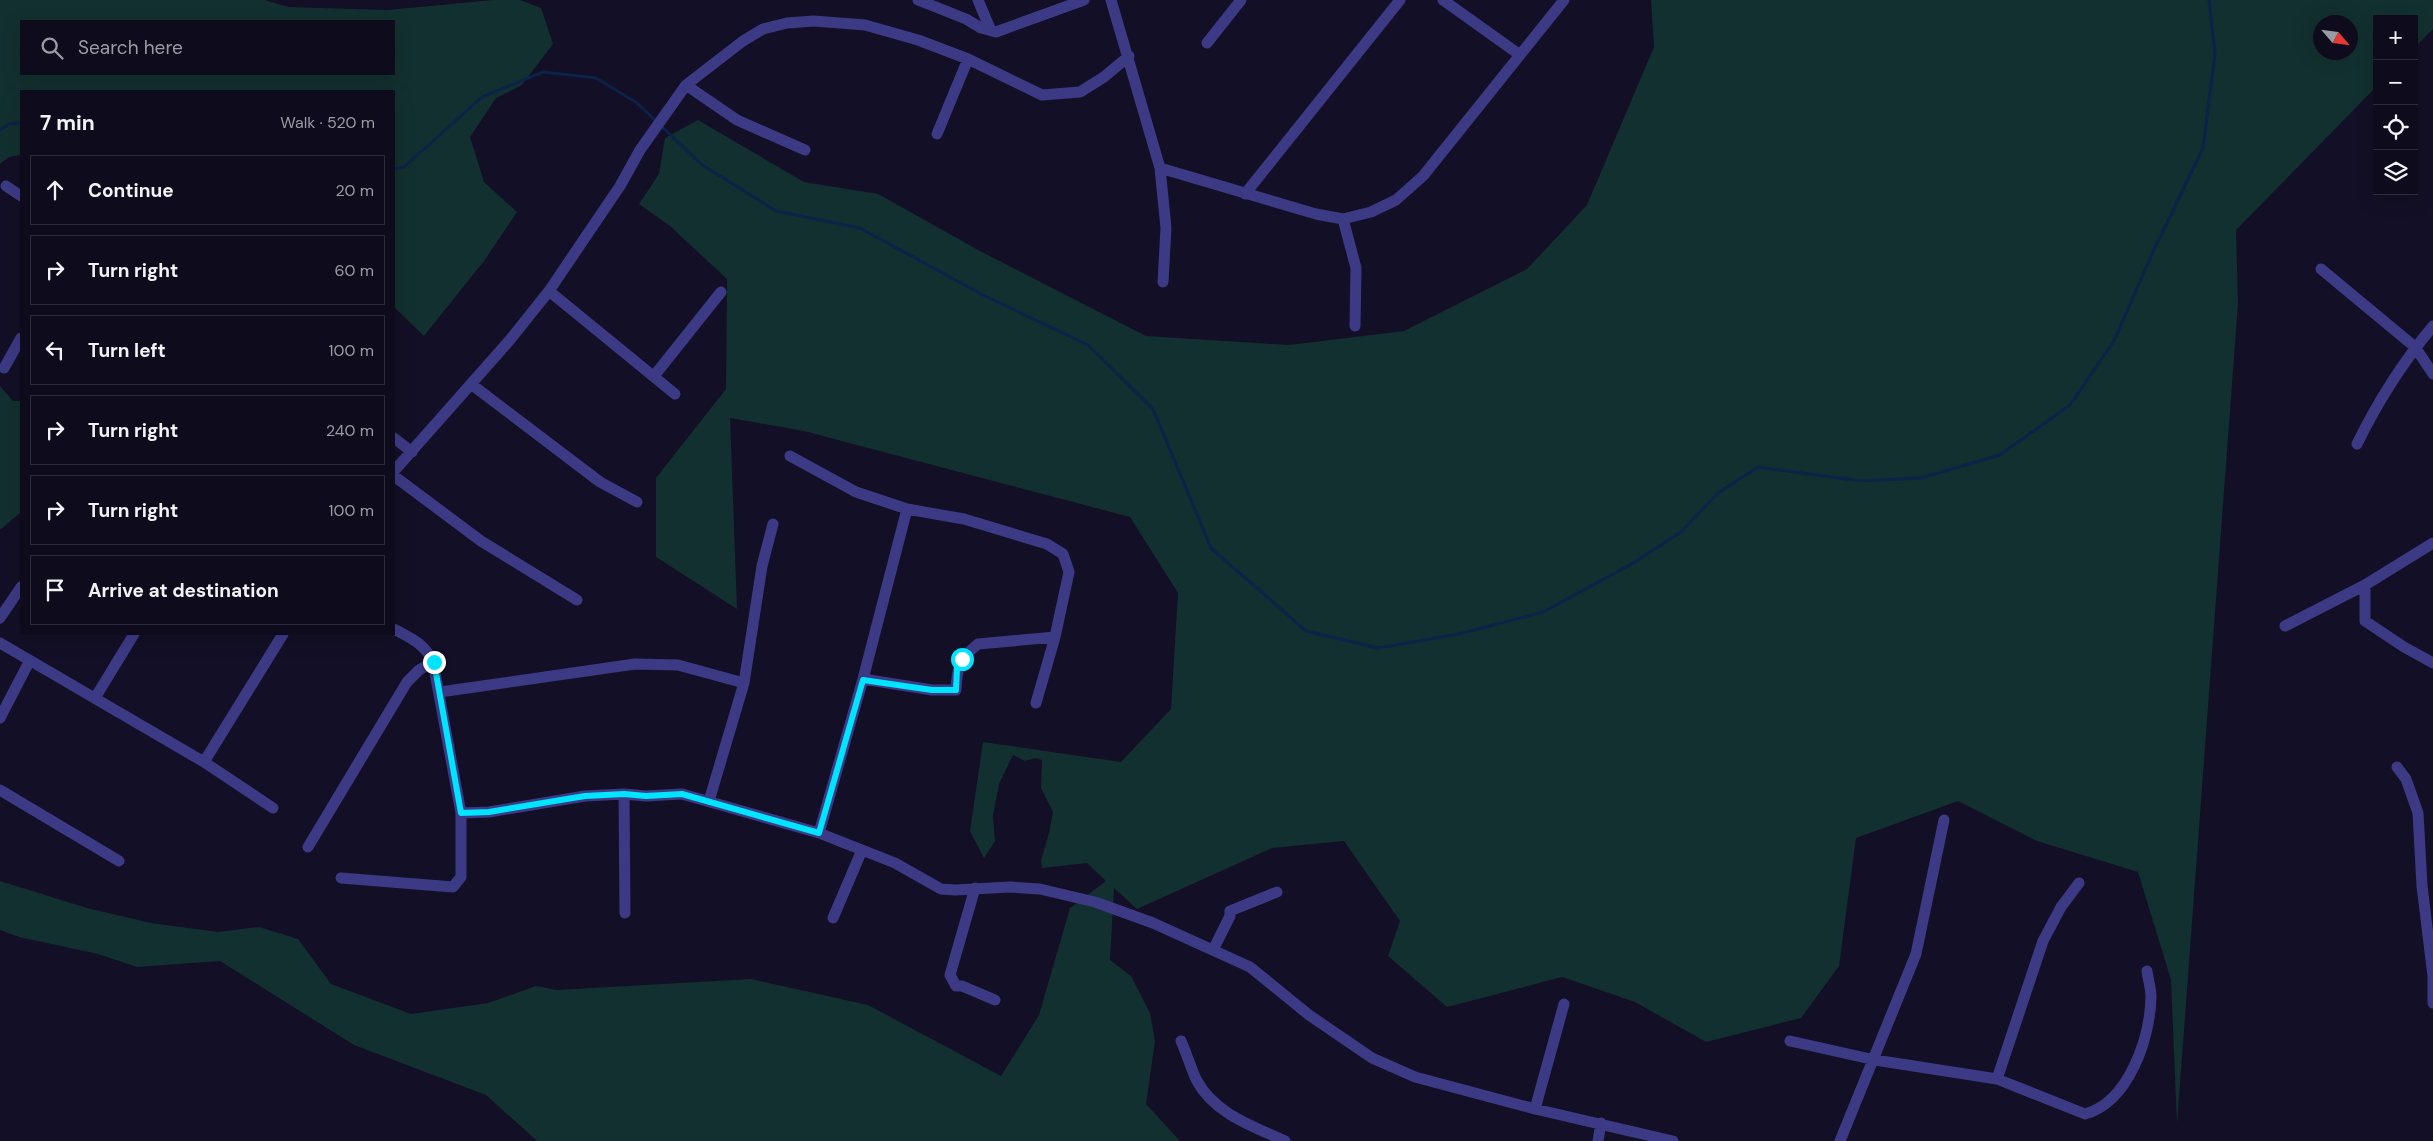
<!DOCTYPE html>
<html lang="en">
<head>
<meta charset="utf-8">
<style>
	:root { --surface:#0e0b1c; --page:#1c1929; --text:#f1f3f6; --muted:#9b9ba3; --line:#2e2b3b }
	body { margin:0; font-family:"DM Sans",sans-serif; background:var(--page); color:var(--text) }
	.controls { position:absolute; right:15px; top:15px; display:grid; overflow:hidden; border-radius:0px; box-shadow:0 5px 20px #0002 }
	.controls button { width:45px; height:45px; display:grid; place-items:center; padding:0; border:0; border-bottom:1px solid var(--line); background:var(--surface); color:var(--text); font:25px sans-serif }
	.compass { position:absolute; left:2313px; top:15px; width:45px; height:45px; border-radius:50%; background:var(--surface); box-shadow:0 5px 20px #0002; rotate:118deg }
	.stop { position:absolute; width:15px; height:15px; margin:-11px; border:4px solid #00e5ff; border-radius:50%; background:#fff }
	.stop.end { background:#00e5ff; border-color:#fff; box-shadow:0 1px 5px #0008 }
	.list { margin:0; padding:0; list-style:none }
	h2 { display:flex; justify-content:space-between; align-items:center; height:65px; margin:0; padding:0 20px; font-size:21px }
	h2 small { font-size:16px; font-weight:400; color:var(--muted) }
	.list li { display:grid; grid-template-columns:32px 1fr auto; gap:15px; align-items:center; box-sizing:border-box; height:70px; margin:0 10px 10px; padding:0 10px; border:1px solid var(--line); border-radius:0px }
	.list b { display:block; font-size:19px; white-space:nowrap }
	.list em { font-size:16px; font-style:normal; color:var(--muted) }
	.icon { flex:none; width:28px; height:28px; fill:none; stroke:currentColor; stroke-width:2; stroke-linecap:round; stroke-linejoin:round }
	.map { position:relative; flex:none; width:2433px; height:1141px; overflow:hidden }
	.search { position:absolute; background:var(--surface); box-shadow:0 5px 20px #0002; left:20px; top:20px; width:375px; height:55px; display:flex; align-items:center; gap:12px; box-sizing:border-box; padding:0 18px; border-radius:0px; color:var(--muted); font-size:19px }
	.panel { position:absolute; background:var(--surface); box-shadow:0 5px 20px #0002; left:20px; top:90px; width:375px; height:545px; border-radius:0px }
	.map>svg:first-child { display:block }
	.green { fill:#12302f; fill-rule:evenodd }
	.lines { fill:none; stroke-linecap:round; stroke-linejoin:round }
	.stream { stroke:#0c2248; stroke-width:3 }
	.minor { stroke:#3d3a85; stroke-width:11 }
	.route { stroke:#00e5ff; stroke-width:6 }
</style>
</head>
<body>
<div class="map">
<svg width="2433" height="1141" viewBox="0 0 2433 1141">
	<rect width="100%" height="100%" fill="#130f26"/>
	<!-- green -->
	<path class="green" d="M0,0H265L288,7L388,10L493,0H520L541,8L553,44L522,85L496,98L470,137L484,182L517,212L484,261L424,336L394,307V91H21V155L9,157L0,164ZM394,21V74H21V21Z
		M1651,0H2433V29L2414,48V19H2377V86L2236,230L2238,303L2177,1124L2171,980L2138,872L2037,841L1958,801L1856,838L1839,966L1801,1018L1706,1042L1635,1002L1562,977L1447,1007L1388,956L1400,921L1344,841L1272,848L1137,909L1114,888L1110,960L1131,976L1150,1013L1155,1041L1146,1104L1180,1141H537L486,1095L354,1045L220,961L137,967L98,954L19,937L0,930V881L87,908L151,923L218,932L259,927L298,939L331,984L411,1014L488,1003L536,986L557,990L751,979L868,1005L1001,1076L1039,1015L1070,908L1106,881L1087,863L1042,868L1041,860L1049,833L1053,812L1041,788L1042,760L1035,758L1025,761L1013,755L999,784L993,816L995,841L984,858L970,831L983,742L1121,762L1171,709L1178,593L1130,517L804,431L730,418L737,609L656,557V478L726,389L727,279L670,226L639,204L659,174L665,138L698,120L804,182L878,194L980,251L1146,336L1289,345L1404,331L1527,269L1587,205L1654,47ZM2320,22H2350V52H2320Z
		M0,386L13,401H21V512L0,530Z"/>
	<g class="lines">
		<!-- stream -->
		<path class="stream" d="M0,130L9,124L21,123
			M394,169L404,167L482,97L543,72L596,78L637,103L701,164L776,211L860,228L983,295L1088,345L1153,409L1211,548L1306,631L1378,648L1459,634L1543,612L1630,565L1681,532L1718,493L1758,467L1861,481L1921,478L2000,455L2070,405L2114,341L2152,254L2203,148L2215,54L2209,0"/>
		<!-- minor -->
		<path class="minor" d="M918,0L966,19L981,28L996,32L1084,0
			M978,0L991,31
			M1111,0L1160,168L1166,228L1163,282
			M1443,0L1520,55
			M1207,43L1241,0
			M686,85L737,120L805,150
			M937,134L968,59
			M1160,168L1316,214L1343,219L1371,212L1396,200L1423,176L1564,0
			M6,186L21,196
			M1245,194L1400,0
			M1343,219L1356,268L1355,326
			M2321,269L2415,347L2433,374
			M549,291L675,394
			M4,368L21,338
			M654,376L721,292
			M471,384L600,482L637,502
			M394,438L412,452
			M2357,444C2378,401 2402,363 2433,326
			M790,456L856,492L907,509L964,519L1047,544L1063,554L1069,572L1055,637L1036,703
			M394,471L509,341L549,291L620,186L640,150L686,85L743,41L763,29L787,23L814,21L865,25L918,40L968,59L1042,95L1080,92L1104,77L1129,56
			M394,476L481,541L577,600
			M2365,585V621L2404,647L2433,663
			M0,618L21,587
			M2285,626L2365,585L2433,543
			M394,629C411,638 425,644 433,662L461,813L489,812L585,796L624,794L646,796L682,794L819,833L895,863L941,889L955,890L1010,887L1040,889L1095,902L1153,923L1250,967L1309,1015L1372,1058L1415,1077L1535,1109L1673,1141
			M0,643L204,762L273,808
			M863,679L932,690H956C957,667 959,659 978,644L1055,637
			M440,692L635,664L678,665L744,683
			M95,698L134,634
			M0,718L29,662
			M204,762L283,634
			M2397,767L2406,779L2418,813L2422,886L2433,976V1003
			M0,790L119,861
			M624,794L625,913
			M709,801L744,683L762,566L773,524
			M819,833L863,679L907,509
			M308,847L407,682L419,670L433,662
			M341,878L453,887L461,877V813
			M975,888L950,975L956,986H962L995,1000
			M833,918L862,850
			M1213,950L1230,916V911L1277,892
			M1181,1041C1187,1054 1191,1069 1197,1081C1215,1114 1253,1126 1285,1141
			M1790,1041L1875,1060L1997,1079L2085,1114C2129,1102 2150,1038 2151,997C2151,989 2148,979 2147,971
			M1997,1079L2043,941L2061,907L2079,883
			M1535,1109L1564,1004
			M1598,1141L1601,1123
			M1840,1141L1916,954L1944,820"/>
	</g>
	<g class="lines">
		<!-- route -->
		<path class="route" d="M434,662L461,813L489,812L585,796L624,794L646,796L682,794L819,833L863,680L932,690H956L957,668L962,659"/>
	</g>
</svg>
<div class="controls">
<button>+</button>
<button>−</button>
<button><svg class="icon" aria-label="locate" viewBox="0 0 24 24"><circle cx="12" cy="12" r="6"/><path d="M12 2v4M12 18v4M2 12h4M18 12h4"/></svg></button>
<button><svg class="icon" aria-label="layers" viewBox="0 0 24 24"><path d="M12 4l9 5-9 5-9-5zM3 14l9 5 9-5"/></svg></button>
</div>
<svg class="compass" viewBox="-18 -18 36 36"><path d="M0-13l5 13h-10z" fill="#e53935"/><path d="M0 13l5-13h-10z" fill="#9b9ba3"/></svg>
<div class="stop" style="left:962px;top:659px"></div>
<div class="stop end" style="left:434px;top:662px"></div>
<div class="search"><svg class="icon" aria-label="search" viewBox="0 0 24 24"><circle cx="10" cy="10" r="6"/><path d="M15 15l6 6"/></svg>Search here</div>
<section class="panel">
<h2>7 min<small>Walk · 520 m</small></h2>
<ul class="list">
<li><svg class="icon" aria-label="ahead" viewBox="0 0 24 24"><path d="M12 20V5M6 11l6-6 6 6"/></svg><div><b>Continue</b></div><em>20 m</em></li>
<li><svg class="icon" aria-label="right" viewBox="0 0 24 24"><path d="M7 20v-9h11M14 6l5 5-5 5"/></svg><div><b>Turn right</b></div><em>60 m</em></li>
<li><svg class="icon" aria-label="left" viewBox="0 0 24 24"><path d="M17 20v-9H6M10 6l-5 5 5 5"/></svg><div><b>Turn left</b></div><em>100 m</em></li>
<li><svg class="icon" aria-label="right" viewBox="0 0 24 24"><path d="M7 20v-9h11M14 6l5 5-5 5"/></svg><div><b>Turn right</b></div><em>240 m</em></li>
<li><svg class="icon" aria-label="right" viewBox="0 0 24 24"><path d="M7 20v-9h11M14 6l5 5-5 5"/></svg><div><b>Turn right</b></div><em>100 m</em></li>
<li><svg class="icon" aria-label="arrive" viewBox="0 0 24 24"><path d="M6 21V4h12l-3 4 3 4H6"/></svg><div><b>Arrive at destination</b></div></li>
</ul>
</section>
</div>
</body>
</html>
